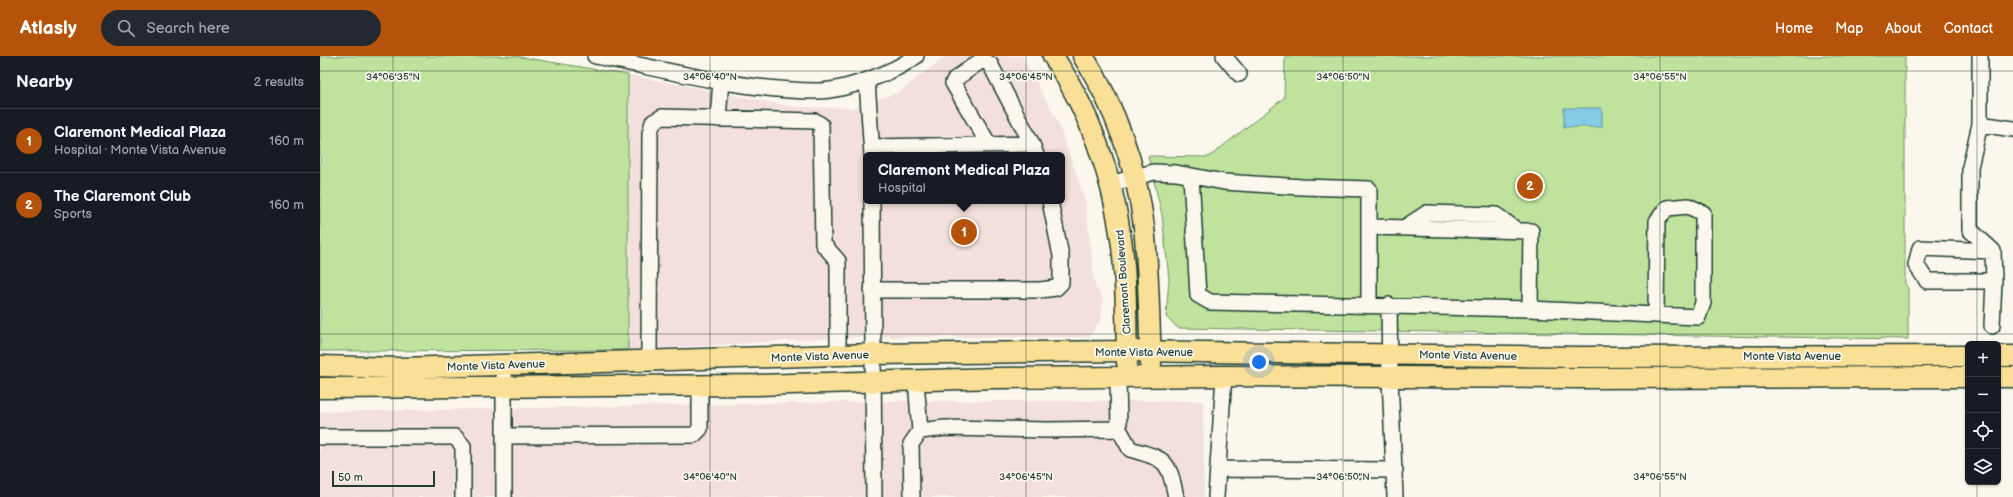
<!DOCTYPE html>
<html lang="en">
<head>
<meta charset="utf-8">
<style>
	:root { --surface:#171b24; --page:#242831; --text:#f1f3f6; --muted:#9ea1a6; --line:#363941; --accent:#b45309 }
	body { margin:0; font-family:"Balsamiq Sans",sans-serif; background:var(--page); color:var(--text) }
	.controls { position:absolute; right:12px; bottom:12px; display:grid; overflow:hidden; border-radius:6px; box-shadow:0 1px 3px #0004 }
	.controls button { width:36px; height:36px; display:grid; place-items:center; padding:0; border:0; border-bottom:1px solid var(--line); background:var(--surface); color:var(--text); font:20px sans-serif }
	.scale { position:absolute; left:12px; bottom:10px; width:103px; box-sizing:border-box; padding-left:4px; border:2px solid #1f3d34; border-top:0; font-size:11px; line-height:14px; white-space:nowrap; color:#1f3d34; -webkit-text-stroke:3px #fbf7ec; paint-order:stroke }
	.you { position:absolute; left:939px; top:306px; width:14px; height:14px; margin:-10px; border:3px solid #fff; border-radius:50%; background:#1a73e8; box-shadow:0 0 0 6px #1a73e833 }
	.badge { display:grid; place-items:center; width:26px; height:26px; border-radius:50%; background:var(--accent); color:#fff; font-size:13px; font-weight:700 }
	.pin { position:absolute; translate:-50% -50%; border:2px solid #fff; box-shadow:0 1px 4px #0006 }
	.popup { position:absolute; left:543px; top:96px; width:202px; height:52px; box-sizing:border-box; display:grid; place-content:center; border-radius:6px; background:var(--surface); filter:drop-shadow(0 1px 3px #0005); font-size:13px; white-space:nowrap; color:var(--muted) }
	.popup b { font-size:15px; color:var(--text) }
	.popup::after { content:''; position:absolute; left:50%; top:100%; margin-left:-8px; border:8px solid transparent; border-top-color:var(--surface) }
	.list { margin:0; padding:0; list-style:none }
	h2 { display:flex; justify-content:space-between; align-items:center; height:52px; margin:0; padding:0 16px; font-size:17px }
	h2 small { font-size:13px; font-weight:400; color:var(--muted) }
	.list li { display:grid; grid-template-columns:26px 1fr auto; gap:12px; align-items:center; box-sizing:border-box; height:64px; padding:0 16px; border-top:1px solid var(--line) }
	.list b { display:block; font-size:15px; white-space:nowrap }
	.list p { margin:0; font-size:13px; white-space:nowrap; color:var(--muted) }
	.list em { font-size:13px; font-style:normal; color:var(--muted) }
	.icon { flex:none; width:22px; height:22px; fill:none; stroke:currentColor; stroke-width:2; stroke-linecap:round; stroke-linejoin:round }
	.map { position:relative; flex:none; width:1693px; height:441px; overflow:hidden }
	header { display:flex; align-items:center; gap:24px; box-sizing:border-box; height:56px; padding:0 20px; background:var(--accent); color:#fff }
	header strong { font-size:19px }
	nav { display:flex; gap:22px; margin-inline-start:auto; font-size:14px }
	.search { width:280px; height:36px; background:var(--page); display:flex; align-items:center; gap:10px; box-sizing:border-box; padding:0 14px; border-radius:22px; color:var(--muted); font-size:15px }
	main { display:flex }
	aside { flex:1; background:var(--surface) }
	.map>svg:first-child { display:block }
	.built { fill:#f3dfdc; fill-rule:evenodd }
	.green { fill:#bfe29c; stroke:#6f9068 }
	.water { fill:#84cce5; stroke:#5c939e }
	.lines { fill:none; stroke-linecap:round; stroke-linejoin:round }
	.minor-casing { stroke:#1f3d34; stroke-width:18 }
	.major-casing { stroke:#1f3d34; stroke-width:23 }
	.minor { stroke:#fbf7ec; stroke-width:15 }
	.major { stroke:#fadf96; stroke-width:20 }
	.ticks { fill:none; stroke:#1f3d34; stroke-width:1; stroke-opacity:0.45 }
	.labels { text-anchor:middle; stroke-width:3.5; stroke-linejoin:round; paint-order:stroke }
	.street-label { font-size:11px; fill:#1f3d34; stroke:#fbf7ec }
	.ticks-label { font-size:10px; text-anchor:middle; fill:#1f3d34; stroke:#fbf7ec; stroke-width:3.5; stroke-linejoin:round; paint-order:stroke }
</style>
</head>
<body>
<header>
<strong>Atlasly</strong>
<div class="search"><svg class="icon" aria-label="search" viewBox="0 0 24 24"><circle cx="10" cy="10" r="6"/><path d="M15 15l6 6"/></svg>Search here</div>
<nav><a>Home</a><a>Map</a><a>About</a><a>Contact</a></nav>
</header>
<main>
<aside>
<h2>Nearby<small>2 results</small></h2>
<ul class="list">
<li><span class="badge">1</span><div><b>Claremont Medical Plaza</b><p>Hospital · Monte Vista Avenue</p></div><em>160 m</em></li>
<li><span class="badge">2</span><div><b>The Claremont Club</b><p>Sports</p></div><em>160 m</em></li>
</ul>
</aside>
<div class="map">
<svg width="1693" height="441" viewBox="0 0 1693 441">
	<rect width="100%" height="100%" fill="#fbf7ec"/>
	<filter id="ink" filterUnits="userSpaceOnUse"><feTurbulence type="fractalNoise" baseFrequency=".025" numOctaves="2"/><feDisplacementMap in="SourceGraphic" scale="8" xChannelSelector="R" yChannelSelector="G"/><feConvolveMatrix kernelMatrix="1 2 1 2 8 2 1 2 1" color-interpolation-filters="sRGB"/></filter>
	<g filter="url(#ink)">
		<!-- built -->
		<path class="built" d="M626,0H702L737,64L765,143L775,230L783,243L781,264L769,281H535L308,294V19L475,51L533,52L579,36ZM546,99H742V145H546Z
			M577,345H883L884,441H0V356Z"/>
		<!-- green -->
		<path class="green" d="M0,0H195L308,19V294L0,295Z
			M965,0H1585V228L1588,232V283L858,272L846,261L849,223L842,159L828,100L889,101L964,42Z"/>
		<!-- water -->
		<path class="water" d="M1244,52H1282V71H1244Z"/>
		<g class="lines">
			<!-- minor casing -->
			<g class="minor-casing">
				<path id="minor" d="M275,0C347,14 424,35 497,35C525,35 575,16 596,0
					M904,0L919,18
					M1660,0V68L1650,111V174L1673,195L1674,225L1672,270
					M547,25L552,99
					M398,63L401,24
					M1660,68L1693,73
					M669,89L633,27L635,23L662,4L670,8L712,88
					M552,91L712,88L716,99
					M871,120L878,239L890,246L1210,253L1378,261L1383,247V157L1368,150L1347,152L1337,165L1336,259
					M790,128L834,116L856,117L904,126L982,131L1049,133V249
					M552,145L554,441
					M1049,171L1211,175L1210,253
					M1084,172L1107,157L1176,159L1198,175
					M1673,195L1600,192L1596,209L1607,225H1674
					M552,234H720L736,232L741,227V200L730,145
					M1069,249L1070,321L1075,441
					M329,305L330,77L333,66L342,61L495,65L501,69L503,188L518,205V299
					M798,321L799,373L810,393C847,404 848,403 856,441
					M596,325L600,375
					M184,380L374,379L380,373V329
					M0,381H135L143,390V441
					M898,413L1075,414
					M184,441V309
					M592,441L591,388L600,375L625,372L727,374L799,373
					M896,441L904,320"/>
			</g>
			<!-- major casing -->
			<g class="major-casing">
				<path id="major" d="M733,0C769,55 792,118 801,183C807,224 806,266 807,307
					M763,0C795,50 817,112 824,171C829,216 829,262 831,308
					M1678,300H1693
					M0,310L81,312L553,298L807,295L1260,301L1648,300
					M1678,321H1693
					M0,332L436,329L677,322L904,320L1259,322L1648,321"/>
			</g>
			<!-- minor -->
			<use href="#minor" class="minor"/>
			<!-- major -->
			<use href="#major" class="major"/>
		</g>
	</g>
	<!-- ticks -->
	<path class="ticks" d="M73,0V441M390,0V441M706,0V441M1023,0V441M1340,0V441M1657,0V288M0,15H1693M0,278H1693M1657,426V441"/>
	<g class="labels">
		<!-- street labels -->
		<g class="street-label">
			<text transform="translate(803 226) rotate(-94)" y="4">Claremont Boulevard</text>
			<text x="824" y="300">Monte Vista Avenue</text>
			<text transform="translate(1148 299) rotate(1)" y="4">Monte Vista Avenue</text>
			<text transform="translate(500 300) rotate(-2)" y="4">Monte Vista Avenue</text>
			<text x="1472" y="304">Monte Vista Avenue</text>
			<text transform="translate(176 309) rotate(-2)" y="4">Monte Vista Avenue</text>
		</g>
	</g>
	<g class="ticks-label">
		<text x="73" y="24">34°06'35"N</text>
		<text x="390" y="24">34°06'40"N</text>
		<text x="706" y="24">34°06'45"N</text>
		<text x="1023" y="24">34°06'50"N</text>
		<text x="1340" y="24">34°06'55"N</text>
		<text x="390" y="424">34°06'40"N</text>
		<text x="706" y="424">34°06'45"N</text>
		<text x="1023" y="424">34°06'50"N</text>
		<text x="1340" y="424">34°06'55"N</text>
	</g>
</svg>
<div class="controls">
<button>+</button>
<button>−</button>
<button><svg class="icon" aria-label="locate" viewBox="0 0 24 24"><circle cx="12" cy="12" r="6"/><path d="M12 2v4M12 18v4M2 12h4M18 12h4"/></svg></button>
<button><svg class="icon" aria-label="layers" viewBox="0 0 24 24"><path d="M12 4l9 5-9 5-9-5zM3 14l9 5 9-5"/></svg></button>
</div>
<div class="scale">50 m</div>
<div class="you"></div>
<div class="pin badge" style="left:644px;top:176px">1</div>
<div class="popup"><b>Claremont Medical Plaza</b>Hospital</div>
<div class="pin badge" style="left:1210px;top:130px">2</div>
</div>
</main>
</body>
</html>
